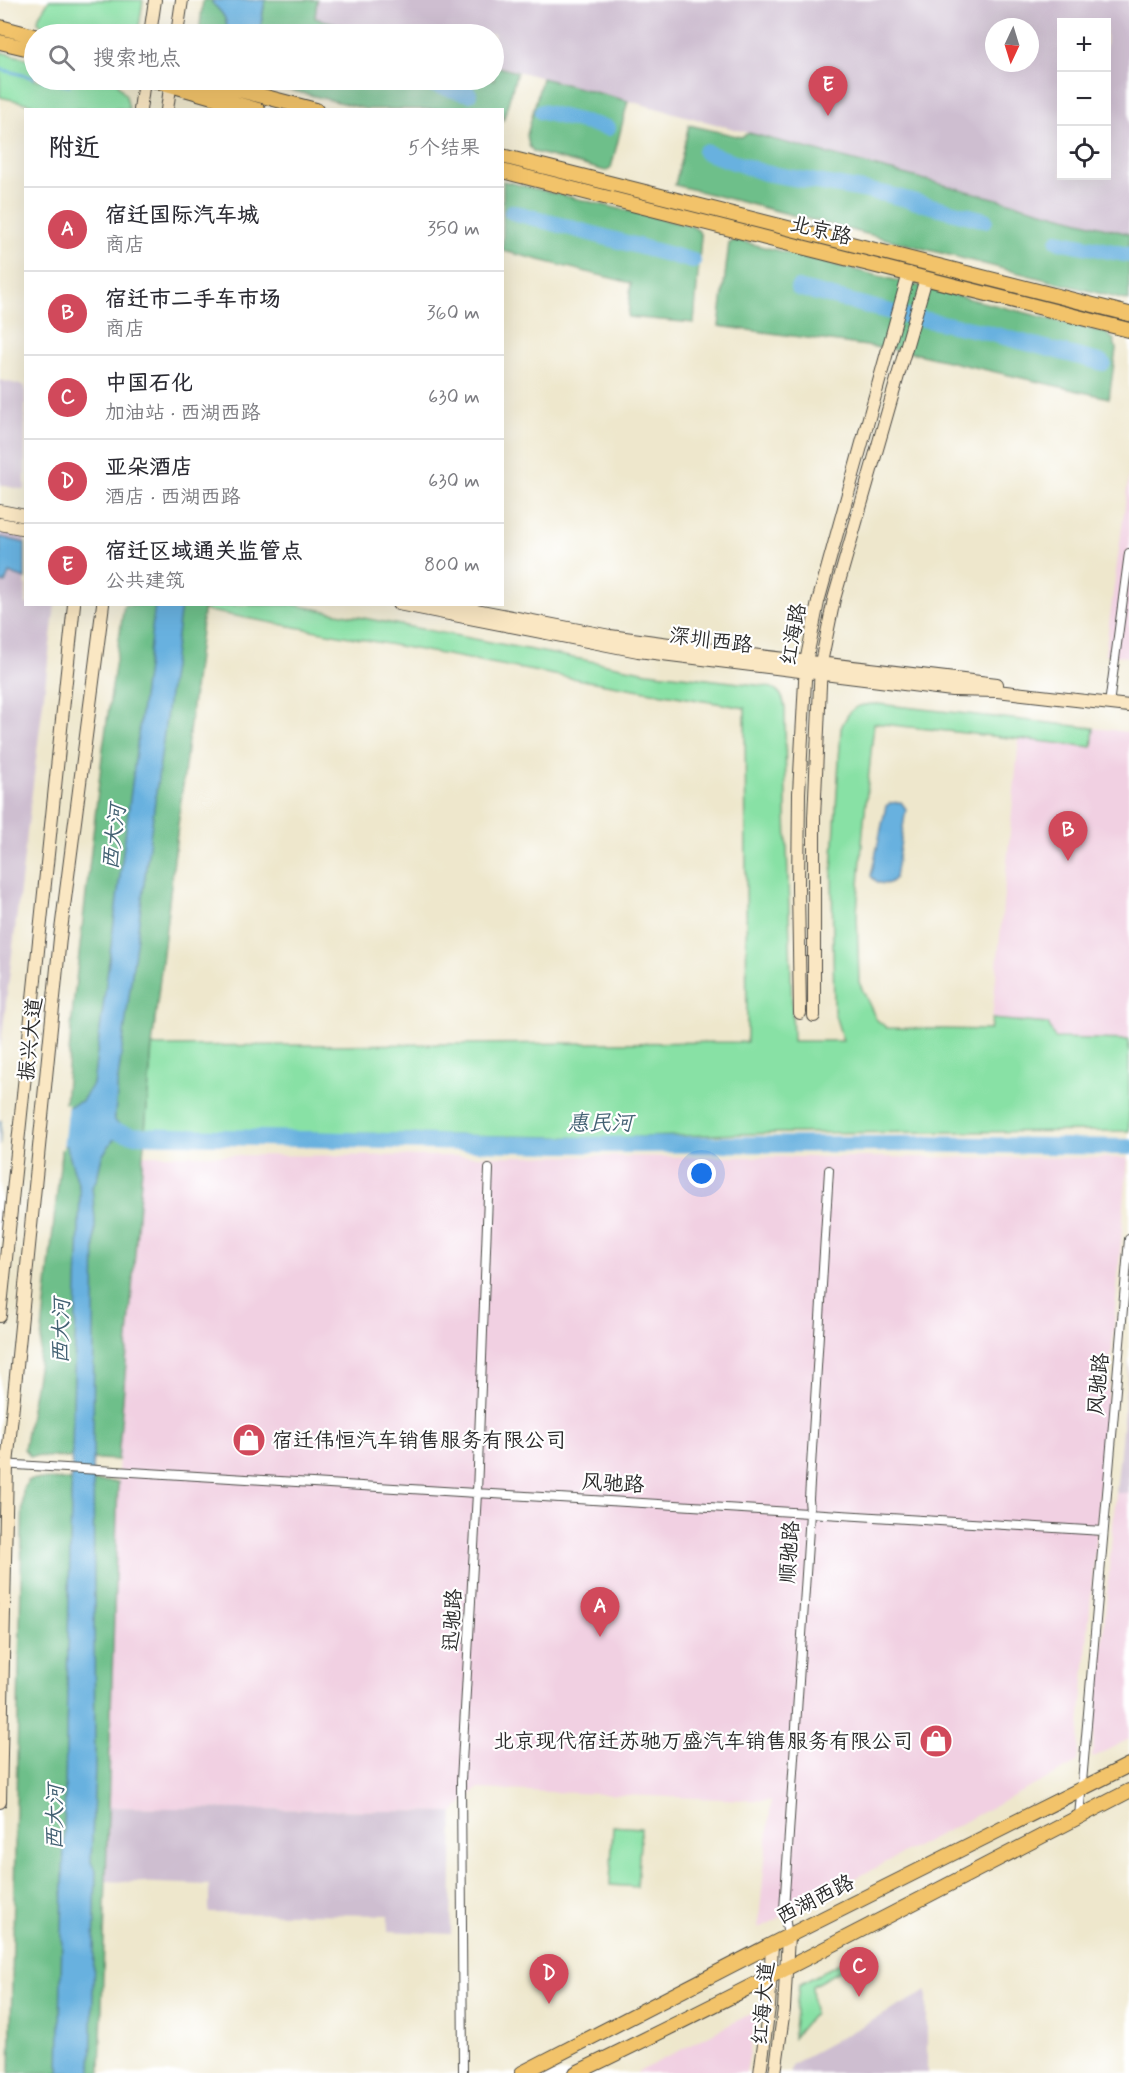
<!DOCTYPE html>
<html lang="zh">
<head>
<meta charset="utf-8">
<style>
	:root { --surface:#fff; --page:#f7f7f7; --text:#2b2b33; --muted:#7c7c81; --line:#e1e1e2; --accent:#d1495b }
	body { margin:0; font-family:Mynerve,"LXGW WenKai TC",sans-serif; background:var(--page); color:var(--text) }
	.controls { position:absolute; right:18px; top:18px; display:grid; overflow:hidden; border-radius:0px; box-shadow:0 6px 24px #0002 }
	.controls button { width:54px; height:54px; display:grid; place-items:center; padding:0; border:0; border-bottom:2px solid var(--line); background:var(--surface); color:var(--text); font:30px sans-serif }
	.compass { position:absolute; left:985px; top:18px; width:54px; height:54px; border-radius:50%; background:var(--surface); box-shadow:0 6px 24px #0002; rotate:184deg }
	.you { position:absolute; left:702px; top:1174px; width:21px; height:21px; margin:-15px; border:4px solid #fff; border-radius:50%; background:#1a73e8; box-shadow:0 0 0 9px #1a73e833 }
	.badge { display:grid; place-items:center; width:39px; height:39px; border-radius:50%; background:var(--accent); color:#fff; font-size:20px; font-weight:700 }
	.pin { position:absolute; translate:-50% -50px; filter:drop-shadow(0 2px 3px #0008) }
	.pin::after { content:''; position:absolute; top:32px; width:21px; height:18px; background:inherit; clip-path:polygon(0 0,100% 0,50% 100%) }
	.list { margin:0; padding:0; list-style:none }
	h2 { display:flex; justify-content:space-between; align-items:center; height:78px; margin:0; padding:0 24px; font-size:26px }
	h2 small { font-size:20px; font-weight:400; color:var(--muted) }
	.list li { display:grid; grid-template-columns:39px 1fr auto; gap:18px; align-items:center; box-sizing:border-box; height:84px; padding:0 24px; border-top:2px solid var(--line) }
	.list b { display:block; font-size:22px; white-space:nowrap }
	.list p { margin:0; font-size:20px; white-space:nowrap; color:var(--muted) }
	.list em { font-size:20px; font-style:normal; color:var(--muted) }
	.icon { flex:none; width:33px; height:33px; fill:none; stroke:currentColor; stroke-width:2; stroke-linecap:round; stroke-linejoin:round }
	.map { position:relative; flex:none; width:1129px; height:2073px; overflow:hidden }
	.search { position:absolute; background:var(--surface); box-shadow:0 6px 24px #0002; left:24px; top:24px; width:480px; height:66px; display:flex; align-items:center; gap:15px; box-sizing:border-box; padding:0 21px; border-radius:33px; color:var(--muted); font-size:22px }
	.panel { position:absolute; background:var(--surface); box-shadow:0 6px 24px #0002; left:24px; top:108px; width:480px; height:498px; border-radius:0px }
	.map>svg:first-child { display:block }
	.built { fill:#f1d0e2 }
	.industrial { fill:#cebed0; fill-rule:evenodd }
	.green { fill:#88e1a5; stroke:#5a8668; stroke-width:1.5 }
	.forest { fill:#6ebf8a; stroke:#4c755a; stroke-width:1.5 }
	.water { fill:#67b1df; stroke:#496e85; stroke-width:1.5 }
	.pier { fill:#eee7cc }
	.lines { fill:none; stroke-linecap:round; stroke-linejoin:round }
	.stream { stroke:#67b1df; stroke-width:3 }
	.river { stroke:#67b1df; stroke-width:16 }
	.street-casing { stroke:#484743; stroke-width:10 }
	.secondary-casing { stroke:#484743; stroke-width:14 }
	.primary-casing { stroke:#484743; stroke-width:16 }
	.street { stroke:#fff; stroke-width:8 }
	.secondary { stroke:#fae7c3; stroke-width:12 }
	.primary { stroke:#f2c36a; stroke-width:14 }
	.labels { text-anchor:middle; stroke-width:4.5; stroke-linejoin:round; paint-order:stroke }
	.street-label { font-size:21px; fill:#2b2b2b; stroke:#fff }
	.poi-label { font-size:21px; fill:#2b2b2b; stroke:#fff; text-anchor:start }
	.water-label { font-size:22px; font-style:italic; fill:#436173; stroke:#fff }
</style>
</head>
<body>
<div class="map">
<svg width="1129" height="2073" viewBox="0 0 1129 2073">
	<rect width="100%" height="100%" fill="#fff"/>
	<filter id="ink" filterUnits="userSpaceOnUse"><feTurbulence type="fractalNoise" baseFrequency=".0167" numOctaves="2"/><feDisplacementMap in="SourceGraphic" scale="12" xChannelSelector="R" yChannelSelector="G"/><feConvolveMatrix kernelMatrix="1 2 1 2 8 2 1 2 1" color-interpolation-filters="sRGB"/></filter>
	<filter id="wash" filterUnits="userSpaceOnUse"><feTurbulence type="fractalNoise" baseFrequency=".008" numOctaves="4" result="noise"/><feDisplacementMap in="SourceGraphic" scale="24" xChannelSelector="R" yChannelSelector="G"/><feGaussianBlur stdDeviation="1.35" result="paint"/><feColorMatrix in="noise" values="0 0 0 0 0 0 0 0 0 0 0 0 0 0 0 0 0 1.4 0 .05"/><feComposite in="paint" operator="in"/></filter>
	<g filter="url(#wash)">
		<rect width="100%" height="100%" fill="#eee7cc"/>
		<!-- built -->
		<path class="built" d="M1129,474V657L1105,654Z
			M1094,728L1129,732V1040L1055,1038L992,1019L1019,739L1091,746Z
			M128,1155L1128,1158L1077,1763L758,1929L771,1801L477,1789L453,1812L108,1807Z
			M1116,1493H1129V1739L1092,1758Z
			M752,2013L755,2023L746,2073H636Z"/>
		<!-- industrial -->
		<path class="industrial" d="M317,0H1129V234L494,65V34H376L314,18ZM1062,22H1106V176H1062ZM994,27H1030V63H994Z
			M0,380L25,386V490L0,485Z
			M0,531L25,537L26,604L55,605L0,1052Z
			M1129,1358V1493H1116Z
			M108,1807L453,1812L451,1934L388,1931V1915L209,1913V1885L106,1881Z
			M927,1991V2073H790L792,2064Z"/>
		<!-- green -->
		<path class="green" d="M49,0H143L138,33L137,34C111,34 58,39 38,22L39,16Z
			M0,52L34,60V80L116,81L126,96L129,109H51L0,97Z
			M204,605H295L648,672L765,686C778,689 783,694 785,708L786,813L793,1041H843L834,1012L832,873L841,728C850,707 856,704 878,704L1094,728L1092,747L874,723L863,831L857,913L859,982L876,1019L887,1028L990,1030L992,1019L1048,1024L1055,1038L1129,1040V1131L779,1133L609,1138L145,1129L152,1046L747,1042L745,708L582,680L203,610Z
			M613,1826L641,1828L637,1887L610,1885Z
			M852,1956L855,1962L812,1986L814,2013L793,2038L799,1985Z"/>
		<!-- forest -->
		<path class="forest" d="M203,0H212L213,3C223,13 228,19 227,34H199Z
			M265,0H317L315,18L376,34H266L261,24Z
			M494,66L517,72L503,121L502,110L366,109L254,81V80H494Z
			M542,78L628,101L611,168L606,171L534,152L529,146L527,135Z
			M689,125L741,137L749,133L1129,234V301L675,185Z
			M503,181L691,226L698,230L701,236L694,323L628,317L631,283L503,251Z
			M736,240L1106,333L1114,340L1116,349L1109,398L904,351L719,326L729,243Z
			M124,605H204L152,1046L118,1460L30,1456L24,1449L38,1369L60,1165L73,1006L103,748Z
			M35,1479L118,1482L100,2073H10L23,1489L28,1481Z"/>
		<!-- water -->
		<path class="water" d="M213,0H265L261,24L266,34H227C228,19 223,13 212,3Z
			M0,537L25,543V579L9,573L5,583L0,582Z
			M155,605H181L117,1087C118,1100 114,1109 115,1121L132,1135L114,1139L102,1156L97,1179L92,1187L95,1219L93,1445L95,1769L91,1862L96,1870L91,2073H59L73,1405L80,1194C78,1177 70,1163 67,1146L0,1145V1121L67,1107L82,1101L93,1084Z
			M901,802L906,809L905,815L895,878C888,887 878,885 871,876L886,806L890,803Z"/>
		<!-- pier -->
		<path class="pier" d="M68,1103L63,1149L0,1148L2,1118Z"/>
		<g class="lines">
			<!-- stream -->
			<path class="stream" d="M0,69L34,78
				M42,80L69,86"/>
			<!-- river -->
			<path class="river" d="M416,80L469,94
				M542,112L608,128
				M705,152L765,173L886,194L985,220
				M512,212L693,261
				M1058,241L1129,255
				M798,288L903,315L981,331L1103,363
				M110,1130L132,1135L560,1145L908,1144L1129,1147"/>
		</g>
	</g>
	<g filter="url(#ink)">
		<g class="lines">
			<!-- street casing -->
			<g class="street-casing">
				<path id="street" d="M1110,697L1129,553
					M0,1464L1103,1531
					M1079,1817L1129,1239
					M788,1936L784,1910L810,1513L809,1499L829,1170
					M463,2073L461,1781L477,1493L489,1169"/>
			</g>
			<!-- secondary casing -->
			<g class="secondary-casing">
				<path id="secondary" d="M150,34L155,0
					M177,34L182,0
					M140,110L144,80
					M167,110L171,80
					M0,511L26,516
					M0,524L26,529
					M398,604L638,651L952,690L997,691L1129,706
					M445,604L610,636L743,654L997,684
					M800,1013L798,887L799,793L806,662L818,602L909,273
					M814,1016V818L821,663L834,599L926,278
					M0,1316L74,604
					M0,1802L7,1465L60,938L103,604
					M760,2073L769,2007L772,1944
					M775,2073L784,2009L788,1936"/>
			</g>
			<!-- primary casing -->
			<g class="primary-casing">
				<path id="primary" d="M0,27L34,36
					M0,42L34,50
					M153,80L258,110
					M201,80L316,110
					M502,156L1129,314
					M502,171L1129,330
					M522,2073L788,1936L1129,1765
					M576,2073C763,1983 945,1886 1129,1791"/>
			</g>
			<!-- street -->
			<use href="#street" class="street"/>
			<!-- secondary -->
			<use href="#secondary" class="secondary"/>
			<!-- primary -->
			<use href="#primary" class="primary"/>
		</g>
	</g>
	<!-- icons -->
	<defs>
		<g id="shop-disc" transform="scale(1.725)"><circle r="9.5" fill="#d1495b" stroke="#fff"/><path d="M-5-2.5h2.3a2.7 3.5 0 0 1 5.4 0H5L5.5 6h-11ZM-1.5-2.5h3a1.5 2.3 0 0 0-3 0Z" fill="#fff"/></g>
	</defs>
	<g fill-rule="evenodd">
		<use href="#shop-disc" x="249" y="1440"/>
		<use href="#shop-disc" x="936" y="1741"/>
	</g>
	<g class="labels">
		<!-- street labels -->
		<g class="street-label">
			<text transform="translate(821 230) rotate(14)" y="7">北京路</text>
			<text transform="translate(793 634) rotate(-80)" y="7">红海路</text>
			<text transform="translate(711 640) rotate(7)" y="7">深圳西路</text>
			<text transform="translate(30 1039) rotate(-84)" y="7">振兴大道</text>
			<text transform="translate(1098 1384) rotate(-85)" y="7">风驰路</text>
			<text transform="translate(613 1483) rotate(3)" y="7">风驰路</text>
			<text transform="translate(789 1552) rotate(-86)" y="7">顺驰路</text>
			<text transform="translate(452 1620) rotate(-87)" y="7">迅驰路</text>
			<text transform="translate(815 1899) rotate(-27)" y="7">西湖西路</text>
			<text transform="translate(763 2003) rotate(-85)" y="7">红海大道</text>
		</g>
		<!-- poi labels -->
		<g class="poi-label">
			<text x="272" y="1447">宿迁伟恒汽车销售服务有限公司</text>
			<text x="913" y="1748" text-anchor="end">北京现代宿迁苏驰万盛汽车销售服务有限公司</text>
		</g>
		<!-- water labels -->
		<g class="water-label">
			<text transform="translate(113 837) rotate(-83)" y="8">西大河</text>
			<text x="600" y="1130">惠民河</text>
			<text transform="translate(60 1331) rotate(-89)" y="8">西大河</text>
			<text transform="translate(54 1817) rotate(-89)" y="8">西大河</text>
		</g>
	</g>
</svg>
<div class="controls">
<button>+</button>
<button>−</button>
<button><svg class="icon" aria-label="locate" viewBox="0 0 24 24"><circle cx="12" cy="12" r="6"/><path d="M12 2v4M12 18v4M2 12h4M18 12h4"/></svg></button>
</div>
<svg class="compass" viewBox="-18 -18 36 36"><path d="M0-13l5 13h-10z" fill="#e53935"/><path d="M0 13l5-13h-10z" fill="#7c7c81"/></svg>
<div class="you"></div>
<div class="pin badge" style="left:600px;top:1637px">A</div>
<div class="pin badge" style="left:1068px;top:861px">B</div>
<div class="pin badge" style="left:859px;top:1997px">C</div>
<div class="pin badge" style="left:549px;top:2004px">D</div>
<div class="pin badge" style="left:828px;top:116px">E</div>
<div class="search"><svg class="icon" aria-label="search" viewBox="0 0 24 24"><circle cx="10" cy="10" r="6"/><path d="M15 15l6 6"/></svg>搜索地点</div>
<section class="panel">
<h2>附近<small>5个结果</small></h2>
<ul class="list">
<li><span class="badge">A</span><div><b>宿迁国际汽车城</b><p>商店</p></div><em>350 m</em></li>
<li><span class="badge">B</span><div><b>宿迁市二手车市场</b><p>商店</p></div><em>360 m</em></li>
<li><span class="badge">C</span><div><b>中国石化</b><p>加油站 · 西湖西路</p></div><em>630 m</em></li>
<li><span class="badge">D</span><div><b>亚朵酒店</b><p>酒店 · 西湖西路</p></div><em>630 m</em></li>
<li><span class="badge">E</span><div><b>宿迁区域通关监管点</b><p>公共建筑</p></div><em>800 m</em></li>
</ul>
</section>
</div>
</body>
</html>
